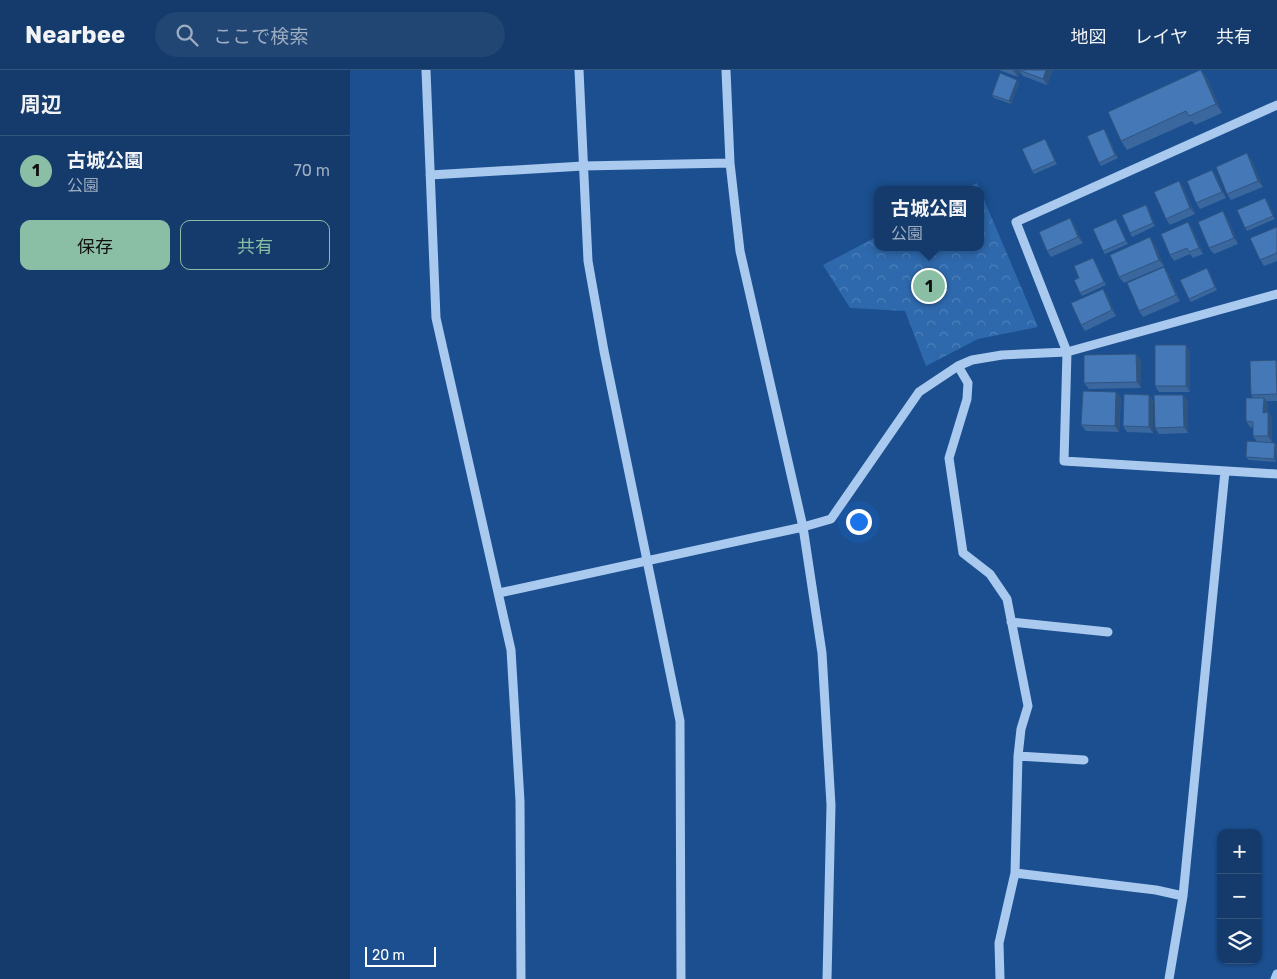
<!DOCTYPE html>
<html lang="ja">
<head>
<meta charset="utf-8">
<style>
	:root { --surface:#143b6b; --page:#214673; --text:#f1f3f6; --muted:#9dadc1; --line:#33557e; --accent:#8abfa5 }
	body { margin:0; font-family:Rubik,"Noto Sans JP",sans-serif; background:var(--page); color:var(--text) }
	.controls { position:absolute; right:15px; bottom:15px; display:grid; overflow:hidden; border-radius:10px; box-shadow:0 1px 4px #0004 }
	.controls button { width:45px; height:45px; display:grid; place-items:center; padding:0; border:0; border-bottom:1px solid var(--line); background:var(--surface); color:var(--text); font:25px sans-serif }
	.scale { position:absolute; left:15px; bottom:12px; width:71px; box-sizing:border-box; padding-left:5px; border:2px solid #fff; border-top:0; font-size:14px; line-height:18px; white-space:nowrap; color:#fff; -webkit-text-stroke:4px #1b4f8f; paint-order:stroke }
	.you { position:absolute; left:508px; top:451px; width:18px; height:18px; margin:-12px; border:4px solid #fff; border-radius:50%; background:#1a73e8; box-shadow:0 0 0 8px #1a73e833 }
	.badge { display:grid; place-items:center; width:32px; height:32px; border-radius:50%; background:var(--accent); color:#111; font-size:16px; font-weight:700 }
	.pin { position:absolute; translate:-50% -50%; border:2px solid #fff; box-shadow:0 1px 5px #0006 }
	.popup { position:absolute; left:524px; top:116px; width:110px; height:65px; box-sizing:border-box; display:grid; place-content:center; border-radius:10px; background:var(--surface); filter:drop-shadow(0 1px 4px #0005); font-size:16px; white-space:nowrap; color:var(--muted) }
	.popup b { font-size:19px; color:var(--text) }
	.popup::after { content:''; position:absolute; left:50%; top:100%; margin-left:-10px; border:10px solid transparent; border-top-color:var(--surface) }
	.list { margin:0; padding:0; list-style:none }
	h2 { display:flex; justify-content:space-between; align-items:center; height:65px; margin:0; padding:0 20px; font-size:21px }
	h2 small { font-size:16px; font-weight:400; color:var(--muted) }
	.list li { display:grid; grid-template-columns:32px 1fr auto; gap:15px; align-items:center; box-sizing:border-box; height:70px; padding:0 20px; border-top:1px solid var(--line) }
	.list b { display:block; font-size:19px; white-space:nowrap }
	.list p { margin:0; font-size:16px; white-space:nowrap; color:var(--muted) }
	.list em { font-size:16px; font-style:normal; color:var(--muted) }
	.actions { display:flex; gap:10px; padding:15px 20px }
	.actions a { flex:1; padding:11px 0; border:1px solid var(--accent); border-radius:10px; text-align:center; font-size:18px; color:var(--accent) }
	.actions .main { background:var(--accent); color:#111 }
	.icon { flex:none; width:28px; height:28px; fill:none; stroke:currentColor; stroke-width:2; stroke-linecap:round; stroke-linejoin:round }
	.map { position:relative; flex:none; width:927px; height:909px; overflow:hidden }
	header { display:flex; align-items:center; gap:30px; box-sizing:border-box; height:70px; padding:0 25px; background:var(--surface); border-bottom:1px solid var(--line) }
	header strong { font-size:24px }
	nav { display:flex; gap:28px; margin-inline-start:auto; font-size:18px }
	.search { width:350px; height:45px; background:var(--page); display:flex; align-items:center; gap:12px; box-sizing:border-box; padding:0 18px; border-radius:28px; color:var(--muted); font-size:19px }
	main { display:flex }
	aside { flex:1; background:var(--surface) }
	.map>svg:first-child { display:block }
	.park { fill:url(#park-crowns) }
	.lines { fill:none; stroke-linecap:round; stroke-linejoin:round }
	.minor { stroke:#a9c9ee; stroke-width:9 }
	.wall { fill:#3a679d }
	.shaded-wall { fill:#305480 }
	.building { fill:#4478b7; stroke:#305480 }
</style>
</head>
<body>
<header>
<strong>Nearbee</strong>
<div class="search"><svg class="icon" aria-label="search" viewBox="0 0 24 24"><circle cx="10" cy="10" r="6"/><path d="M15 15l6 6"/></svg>ここで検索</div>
<nav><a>地図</a><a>レイヤ</a><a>共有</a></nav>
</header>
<main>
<aside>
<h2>周辺<small></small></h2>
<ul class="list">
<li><span class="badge">1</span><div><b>古城公園</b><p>公園</p></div><em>70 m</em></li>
</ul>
<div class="actions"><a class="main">保存</a><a>共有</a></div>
</aside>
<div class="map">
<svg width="927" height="909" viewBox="0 0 927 909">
	<defs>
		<pattern id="park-crowns" width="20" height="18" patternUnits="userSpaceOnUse" patternTransform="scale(1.25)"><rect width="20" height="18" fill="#2e69ad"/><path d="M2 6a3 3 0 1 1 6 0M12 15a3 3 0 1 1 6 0" fill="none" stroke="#4d80b9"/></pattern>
	</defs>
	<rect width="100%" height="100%" fill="#1b4f8f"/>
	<!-- park -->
	<path class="park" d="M627,113L688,257L628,269L576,296L555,241L500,238L473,195L528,166V177H630V120H614Z"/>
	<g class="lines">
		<!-- minor -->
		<path class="minor" d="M76,0L86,248L161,580L170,731L171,909
			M229,0L238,191L254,281L330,651L331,909
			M376,0L380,93L390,181L453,457L472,583L481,735L477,909
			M927,35L666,152L717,282L714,391L927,404
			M80,105L233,96L380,93
			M608,296L618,313L617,329L599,388L613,483L640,504L657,529L678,636L671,659L668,686L665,803L649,873L650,909
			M149,523L453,457L481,449L569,322L608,296L622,290L652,285L717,282L927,224
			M661,552L758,562
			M668,686L734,690
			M665,803L806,820L833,826
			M819,909L833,826L875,401
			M925,909L927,904"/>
	</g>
	<!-- wall -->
	<path class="wall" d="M649,0H703L697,15L673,6L670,2L668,7Z
		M851,0L857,8L872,43L845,55L842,51L777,80L771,71Z
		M667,10L669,13L661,34L644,28L642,25Z
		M756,62L768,88L751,96L749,93Z
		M697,72L707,94L684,104L682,101Z
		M901,89L913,117L881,130L877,124Z
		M862,100L866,106L876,128L850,139L846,133Z
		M829,111L833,117L845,144L820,155L816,149Z
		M915,128L918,131L925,149L897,161L895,158Z
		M796,135L798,138L805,156L782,167L780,163Z
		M877,147L888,174L864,184L859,178Z
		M720,148L724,155L733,173L701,187L697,181Z
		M768,152L778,174L755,184L753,181Z
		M838,152L842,158L853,184L843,188L840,184L824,191L820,185Z
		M927,157V191L914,196L910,190Z
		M804,173L814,196L774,213L769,207Z
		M745,191L756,215L732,226L730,223L729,208Z
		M814,197L818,203L830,231L793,247L789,241Z
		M859,201L867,220L841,232L839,229Z
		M753,219L757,225L766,246L735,261L731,255Z
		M840,281V322H809L805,316Z
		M791,290V318L739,319L734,313Z
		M927,291V331H916L918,334V342L922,348V372H911L925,373L927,376L926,392L899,390L896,387L907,372L903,366V358L900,357L896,351L903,328L901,325Z
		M766,322L771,328L769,362L736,361L731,355Z
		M799,325L803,331V363L777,362L773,356Z
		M833,325L838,331V363L809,364L805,358Z"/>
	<!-- shaded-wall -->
	<path class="shaded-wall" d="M663,0H669L670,2L668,7Z
		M696,0H703L697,15L693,9Z
		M851,0L857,8L872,43L866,34Z
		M667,10L669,13L661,34L659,31Z
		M754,59L756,62L768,88L765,85Z
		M695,69L697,72L707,94L705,91Z
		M897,83L901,89L913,117L908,111Z
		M862,100L866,106L876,128L872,122Z
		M829,111L833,117L845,144L840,138Z
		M915,128L918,131L925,149L923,146Z
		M796,135L798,138L805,156L803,153Z
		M873,141L877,147L888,174L884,168Z
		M720,148L724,155L733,173L728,167Z
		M766,149L768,152L778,174L776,171Z
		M838,152L842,158L853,184L849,178Z
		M800,167L804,173L814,196L809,190Z
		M743,188L745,191L756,215L754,212Z
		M814,197L818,203L830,231L826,225Z
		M857,198L859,201L867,220L865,217Z
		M753,219L757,225L766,246L762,240Z
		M836,275L840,281V322L836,316Z
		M786,284L791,290V318L787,312Z
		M766,322L771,328L769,362L765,356Z
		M799,325L803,331V363L799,357Z
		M833,325L838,331V363L834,357Z
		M914,328L918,334V349L913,343Z
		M918,342L922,348V372L918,366Z
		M925,373L927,376L926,392L924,389Z"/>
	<!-- building -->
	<path class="building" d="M669,0H696L693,9Z
		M850,0H851L866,34L839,46L836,41L771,71L758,42Z
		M650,3L667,10L659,31L642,25Z
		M754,59L765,85L749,93L737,66Z
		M695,69L705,91L682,101L672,79Z
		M897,83L908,111L877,124L866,97Z
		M862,100L872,122L846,133L837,111Z
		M829,111L840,138L816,149L804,122Z
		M915,128L923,146L895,158L887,140Z
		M796,135L803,153L780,163L772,145Z
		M873,141L884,168L859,178L848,152Z
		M720,148L728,167L697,181L689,162Z
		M766,149L776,171L753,181L743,159Z
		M838,152L849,178L839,182L837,178L820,185L811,164Z
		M927,157V183L910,190L900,168Z
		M800,167L809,190L769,207L760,185Z
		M743,188L754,212L730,223L724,210L729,208L724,196Z
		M814,197L826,225L789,241L777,213Z
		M857,198L865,217L839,229L830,210Z
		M753,219L762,240L731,255L721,233Z
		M805,275H836V316H805Z
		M786,284L787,312L734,313V285Z
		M926,290L927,324L901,325L900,291Z
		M733,321L766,322L765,356L731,355Z
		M774,324L799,325V357L773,356Z
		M804,325H833L834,357L805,358Z
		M896,328H914L913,343L918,342V366H903V352L896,351Z
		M897,371L925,373L924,389L896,387Z"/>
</svg>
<div class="controls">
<button>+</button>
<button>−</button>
<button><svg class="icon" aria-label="layers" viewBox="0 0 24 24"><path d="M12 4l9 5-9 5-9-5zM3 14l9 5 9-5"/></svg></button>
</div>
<div class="scale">20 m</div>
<div class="you"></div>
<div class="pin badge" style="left:579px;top:216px">1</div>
<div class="popup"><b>古城公園</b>公園</div>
</div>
</main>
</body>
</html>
